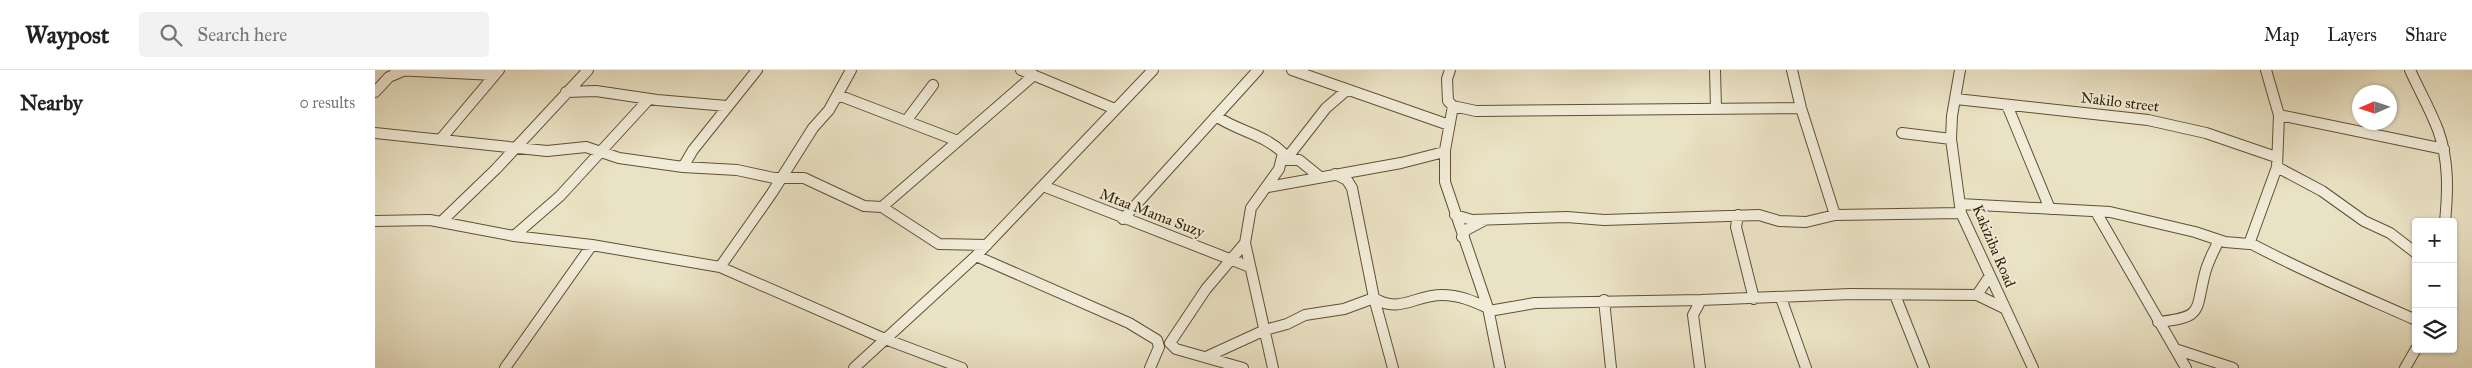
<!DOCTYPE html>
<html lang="en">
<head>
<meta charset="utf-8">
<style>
	:root { --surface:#fff; --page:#f2f2f2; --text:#222; --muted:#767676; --line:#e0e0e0 }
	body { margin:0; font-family:"IM FELL Great Primer",serif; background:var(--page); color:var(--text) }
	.controls { position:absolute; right:15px; bottom:15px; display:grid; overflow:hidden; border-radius:5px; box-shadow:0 1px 4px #0004 }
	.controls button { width:45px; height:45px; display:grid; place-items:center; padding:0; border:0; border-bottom:1px solid var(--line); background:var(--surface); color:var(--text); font:25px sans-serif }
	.compass { position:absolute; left:1977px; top:15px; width:45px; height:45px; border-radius:50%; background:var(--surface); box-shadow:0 1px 4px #0004; rotate:267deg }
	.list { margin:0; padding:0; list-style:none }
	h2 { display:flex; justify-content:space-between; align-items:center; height:65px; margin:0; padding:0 20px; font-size:21px }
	h2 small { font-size:16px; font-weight:400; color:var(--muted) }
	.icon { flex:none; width:28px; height:28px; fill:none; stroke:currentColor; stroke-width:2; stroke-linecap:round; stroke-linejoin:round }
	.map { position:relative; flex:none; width:2097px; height:298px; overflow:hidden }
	header { display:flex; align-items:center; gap:30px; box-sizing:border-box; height:70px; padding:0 25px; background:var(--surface); border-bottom:1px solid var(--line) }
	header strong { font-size:24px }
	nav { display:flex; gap:28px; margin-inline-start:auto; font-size:18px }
	.search { width:350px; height:45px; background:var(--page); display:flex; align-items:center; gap:12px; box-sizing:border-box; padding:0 18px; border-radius:5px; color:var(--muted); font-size:19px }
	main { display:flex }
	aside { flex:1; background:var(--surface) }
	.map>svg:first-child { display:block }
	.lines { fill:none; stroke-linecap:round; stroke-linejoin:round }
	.minor-casing { stroke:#615033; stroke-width:12 }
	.minor { stroke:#f1ecd9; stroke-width:10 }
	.labels { text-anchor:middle; stroke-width:4; stroke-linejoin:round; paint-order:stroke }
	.street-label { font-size:15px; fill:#331f03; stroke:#f1ecd9 }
</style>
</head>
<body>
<header>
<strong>Waypost</strong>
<div class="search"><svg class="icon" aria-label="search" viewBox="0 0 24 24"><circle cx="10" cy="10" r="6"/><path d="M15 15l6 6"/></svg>Search here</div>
<nav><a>Map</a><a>Layers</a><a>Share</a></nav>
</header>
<main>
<aside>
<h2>Nearby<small>0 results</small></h2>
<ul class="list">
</ul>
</aside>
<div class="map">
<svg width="2097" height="298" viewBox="0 0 2097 298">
	<rect width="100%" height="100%" fill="#eae2c4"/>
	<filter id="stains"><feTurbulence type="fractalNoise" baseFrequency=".004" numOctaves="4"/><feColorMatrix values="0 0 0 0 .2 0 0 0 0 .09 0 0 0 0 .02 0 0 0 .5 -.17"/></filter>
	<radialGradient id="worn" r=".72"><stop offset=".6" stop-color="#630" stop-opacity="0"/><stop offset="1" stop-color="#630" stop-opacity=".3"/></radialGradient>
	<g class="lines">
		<!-- minor casing -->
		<g class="minor-casing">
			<path id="minor" d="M20,0L119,5
				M646,0L740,39
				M917,0L1074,55
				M1075,0L1072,9L1073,31L1078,36L1101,41L1426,38
				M1340,0L1341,38
				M1417,0L1426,38L1460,145
				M1585,0L1577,46L1576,69L1586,143L1658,298
				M2035,0C2044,20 2055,39 2063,60C2074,90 2073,121 2070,152
				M0,22L14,7L28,1
				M191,22L221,21L282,30L352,36
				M463,25L583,71
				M1581,29L1773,50L1831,63L1901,87
				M1632,35L1675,139
				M1078,36L1070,80V112L1113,238L1125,298
				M1904,45L2069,79
				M841,46C862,61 889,64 908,83L904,99L876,138L870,173L898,298
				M531,51L558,15
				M0,63L172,81L211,77L244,88L308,97L362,100L399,108H429L489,136L507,137L659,5
				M1527,63L1576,69
				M65,70L124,0
				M912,88L951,38L972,20
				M909,90H924L945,107
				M308,97L318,80L382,0
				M1902,97L1947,121L1989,151L2015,163L2041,183
				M960,104L972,110L977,118L999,228L1018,298
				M668,116L875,197
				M893,117L1026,93L1069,82
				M1585,134L1735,142L1820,162L1850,172L1874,174L1902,97L1904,45L1891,0
				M507,137L564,174L612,175
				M1721,142L1811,298
				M1080,145L1097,150L1192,147L1229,150L1384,145L1404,151L1431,152L1460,145L1586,143
				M1363,145L1361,157L1379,229
				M748,149L883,0
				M0,151L55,150L139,166L217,175L345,197L510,269L587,298
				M66,152L121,99L213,0
				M139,166L185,126L274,29
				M1087,167L1091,160L1110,150
				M1875,173C1929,202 1985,225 2041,250
				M601,186L754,253L782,270L784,277L775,298
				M345,197L397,123L438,58L454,40L476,0
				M1520,225L1549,298
				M1602,225L1614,207
				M1406,228L1431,298
				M1229,230L1236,298
				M1114,241L1160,233L1326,230L1475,224L1602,225L1629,238
				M1783,252C1829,247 1820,242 1830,203C1833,191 1839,181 1844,170
				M1800,279L1858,298
				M831,287L890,260L912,254L930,245L969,239L999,228C1024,244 1040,225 1067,225C1084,225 1098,231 1113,238
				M130,298L217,175
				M479,298L601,186L778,0
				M868,298L801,279L795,273L831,219L870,173
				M1325,298L1318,245L1326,230
				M2030,298L2041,279"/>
		</g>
		<!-- minor -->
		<use href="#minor" class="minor"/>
	</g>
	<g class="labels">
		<!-- street labels -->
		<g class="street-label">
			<text transform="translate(1745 32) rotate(7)" y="5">Nakilo street</text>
			<text transform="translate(777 143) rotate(21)" y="5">Mtaa Mama Suzy</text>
			<text transform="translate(1619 176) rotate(67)" y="5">Kakiziba Road</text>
		</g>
	</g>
	<rect width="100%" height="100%" filter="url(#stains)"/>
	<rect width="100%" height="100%" fill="url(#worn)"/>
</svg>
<div class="controls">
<button>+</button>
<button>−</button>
<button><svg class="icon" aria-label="layers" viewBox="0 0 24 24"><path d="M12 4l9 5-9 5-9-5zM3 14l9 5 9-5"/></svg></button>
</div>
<svg class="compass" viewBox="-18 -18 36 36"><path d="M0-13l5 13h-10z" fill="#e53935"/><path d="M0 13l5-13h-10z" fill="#767676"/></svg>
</div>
</main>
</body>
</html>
